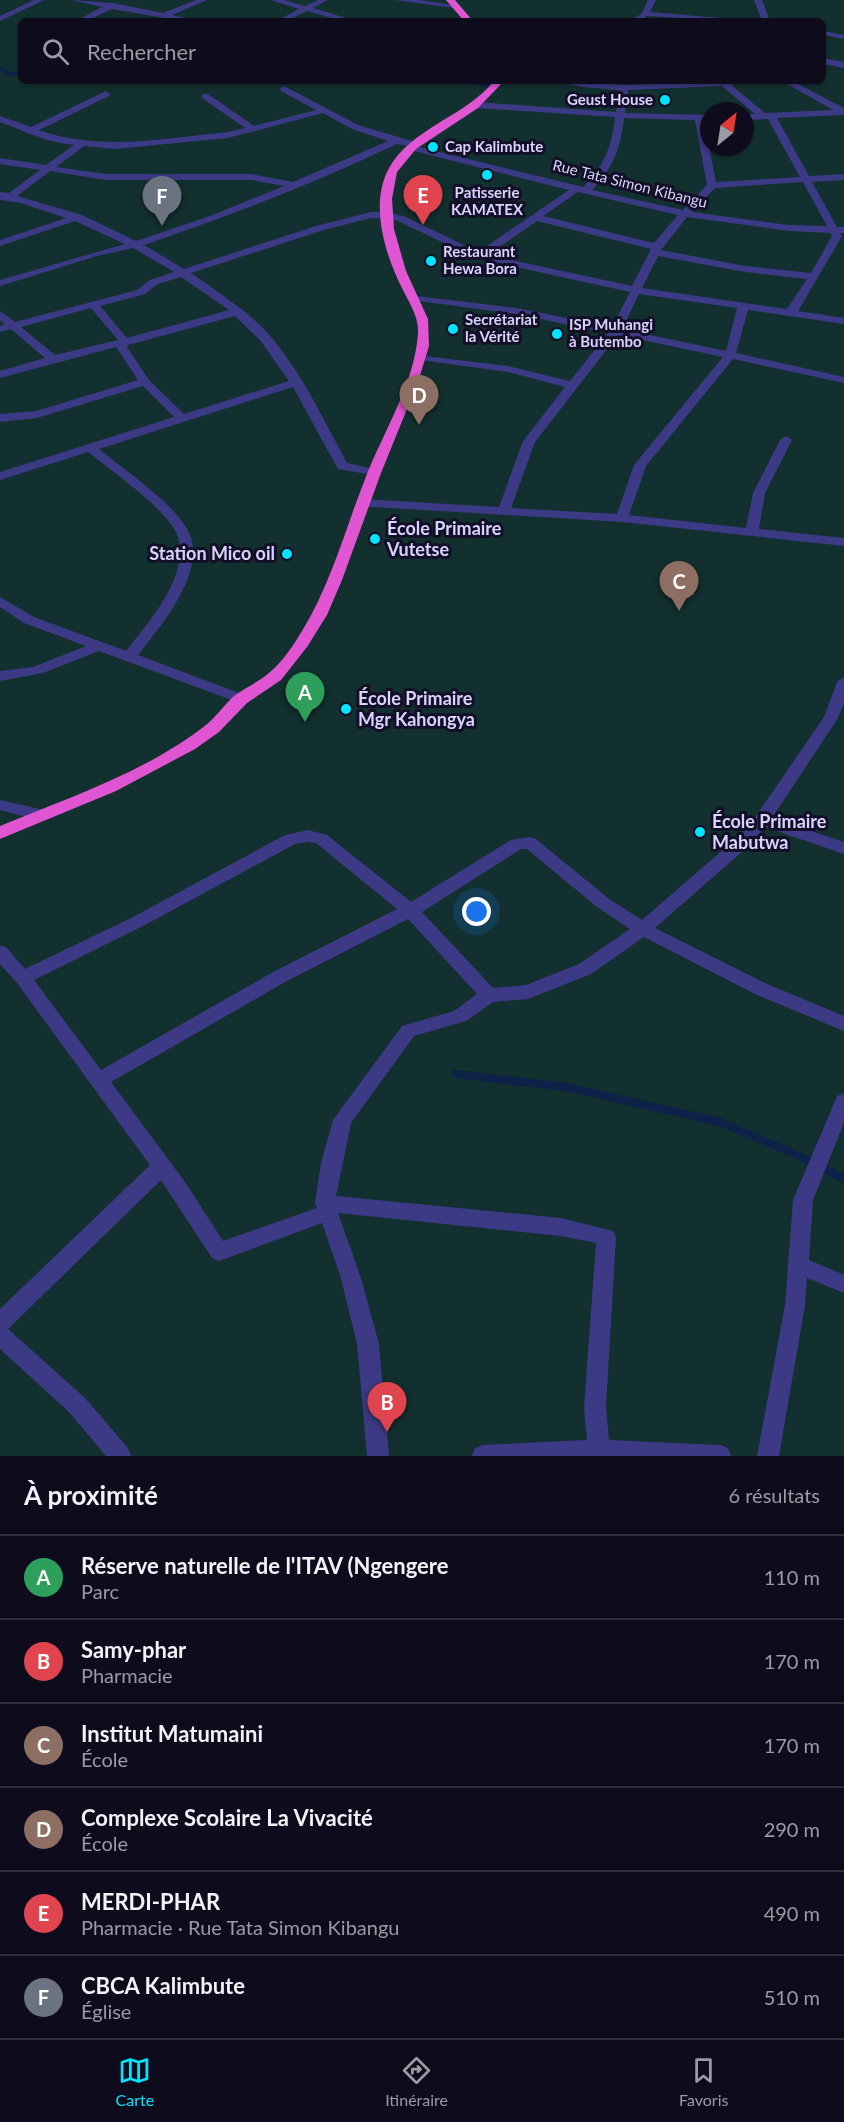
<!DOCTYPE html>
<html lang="fr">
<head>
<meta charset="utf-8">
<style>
	:root { --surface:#0e0b1c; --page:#171425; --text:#f1f3f6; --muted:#9b9ba3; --line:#2e2b3b; --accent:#00e5ff }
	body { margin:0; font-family:Lato,sans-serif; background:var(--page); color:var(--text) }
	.compass { position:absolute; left:700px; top:102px; width:54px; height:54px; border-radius:50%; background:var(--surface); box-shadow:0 2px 4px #0004; rotate:30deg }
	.you { position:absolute; left:477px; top:912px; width:21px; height:21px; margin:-15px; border:4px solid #fff; border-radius:50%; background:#1a73e8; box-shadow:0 0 0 9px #1a73e833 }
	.badge { display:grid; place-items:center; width:39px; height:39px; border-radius:50%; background:var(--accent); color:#fff; font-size:20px; font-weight:700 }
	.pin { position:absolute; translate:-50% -50px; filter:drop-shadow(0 2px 3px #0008) }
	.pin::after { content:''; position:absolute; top:32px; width:21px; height:18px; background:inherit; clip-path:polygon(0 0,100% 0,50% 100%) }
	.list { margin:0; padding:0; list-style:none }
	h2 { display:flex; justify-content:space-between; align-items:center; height:78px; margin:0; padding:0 24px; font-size:26px }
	h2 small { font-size:20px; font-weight:400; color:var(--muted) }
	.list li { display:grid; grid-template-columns:39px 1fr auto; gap:18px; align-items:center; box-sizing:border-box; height:84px; padding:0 24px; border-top:2px solid var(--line) }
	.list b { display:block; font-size:22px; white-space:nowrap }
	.list p { margin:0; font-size:20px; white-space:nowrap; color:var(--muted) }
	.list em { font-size:20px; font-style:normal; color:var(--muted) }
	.icon { flex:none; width:33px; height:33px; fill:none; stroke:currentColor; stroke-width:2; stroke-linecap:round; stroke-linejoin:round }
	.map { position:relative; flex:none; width:844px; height:1456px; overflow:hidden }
	.search { position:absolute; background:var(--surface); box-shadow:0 2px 4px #0004; left:18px; right:18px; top:18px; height:66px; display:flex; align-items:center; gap:15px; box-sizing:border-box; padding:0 21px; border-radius:9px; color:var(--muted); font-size:22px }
	.sheet { height:582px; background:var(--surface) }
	nav { display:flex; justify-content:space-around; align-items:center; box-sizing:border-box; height:84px; border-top:2px solid var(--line); background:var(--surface); font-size:16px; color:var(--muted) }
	nav a { display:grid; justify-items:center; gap:3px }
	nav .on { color:var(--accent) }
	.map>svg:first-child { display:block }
	.green { fill:#12302f; fill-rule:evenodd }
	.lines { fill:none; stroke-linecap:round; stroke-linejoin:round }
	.stream-far1 { stroke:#0c2248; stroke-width:4 }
	.stream { stroke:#0c2248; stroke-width:8 }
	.minor { fill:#3d3a85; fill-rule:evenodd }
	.tertiary { fill:#3d3a85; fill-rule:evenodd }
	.trunk { fill:#e055d1; fill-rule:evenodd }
	.poi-dot { fill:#00e5ff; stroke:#130f26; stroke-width:2 }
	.labels { text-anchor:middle; stroke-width:6; stroke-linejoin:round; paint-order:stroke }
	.far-poi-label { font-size:15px; font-weight:bold; fill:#d9d4ff; stroke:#130f26; text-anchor:start }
	.far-street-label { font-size:15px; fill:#d9d4ff; stroke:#130f26 }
	.poi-label { font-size:18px; font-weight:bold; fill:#d9d4ff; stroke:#130f26; text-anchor:start }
</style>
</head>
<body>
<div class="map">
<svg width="844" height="1456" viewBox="0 0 844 1456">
	<rect width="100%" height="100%" fill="#130f26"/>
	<!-- green -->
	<path class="green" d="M0,0H844V1456H0ZM21,21H823V81H21ZM709,111H745V147H709Z"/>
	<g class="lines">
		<!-- stream-far1 -->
		<path class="stream-far1" d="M0,69L10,74H21
			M469,81L495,87"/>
		<!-- stream -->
		<path class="stream" d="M456,1074L566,1087L720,1122L797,1155L844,1179"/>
		<!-- minor -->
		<path class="minor" d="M34,0H44L0,21V16Z
			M71,0L113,3L163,13L196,0H207L172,15L200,21H182L112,9L86,21H76L102,7Z
			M271,0H284L305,6L318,0H328L313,8L356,21H343L307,11L286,21H276L299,9Z
			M648,0H656L650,12L731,19L735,21L647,16L640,21H631L642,13Z
			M754,0H762L770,21H762Z
			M823,31L844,35V39L823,35Z
			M823,58L844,62V68L823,64Z
			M555,81L628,85L750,81L731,85L765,113L833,110L782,81H792L844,108V115L777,118L809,176L844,174V180L812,182L837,227H844V233H840L842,236L798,311L844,318V324L748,310L736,353L844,377V383L733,359L646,466L629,515L746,528L753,493L780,440L786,436L792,440L765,493L759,529L844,538V546L622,522L357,506V500L362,499L499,507L523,441L565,387L508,372L420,360L416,359V355L508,366L570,381L608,333L516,314L412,300L408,299V295L516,308L612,327L630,292L475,258L398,221L386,218H371L324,230L191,273C208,285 224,296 240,308C290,345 318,410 347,463L378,470V476L338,469L293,387L99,449C123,469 182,508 191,538C203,577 160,627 138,655L247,696L249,699L247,702H237L99,651L43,673L0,681V671L33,667L86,646L24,623L0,607V597L34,617L126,651C148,623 190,576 178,537C170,511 110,470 88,452L0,480V472L174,417L143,386L37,418L0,422V414L36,411L138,380L116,347L0,378V371L45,358L11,329L0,332V326L5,324L0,320V311L15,322L137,290L150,280L174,272L133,248L97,256L0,286V280L125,244L75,221L0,246V240L66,218L21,203L0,200V192L9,193L40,170L0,164V158L46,165L74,145C48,143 24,131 0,122V116L31,127L106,91L110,94L109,96L39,130C100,152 165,138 228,132L245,128L202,98V94H208L254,126L316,110L281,91L280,89L284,86L358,125L419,143V147L583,187C604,167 612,146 615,117L476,108L472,105L476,102L616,112L619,90L582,87ZM722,86L755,114H745V120L768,119L800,177L716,182L704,121H709V115L625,113L628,90ZM323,113L352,129L388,141L293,182L252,174H106L56,167L84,146L115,149L228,138ZM624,118L695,120L707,185L683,210L592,190C613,169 621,147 624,118ZM397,144L409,146L410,150L569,190L478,252L406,217L386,212H371L316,226L184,269L144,245C230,216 315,183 397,144ZM50,171L106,180H252L284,186L210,216L136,241L82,215L17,196ZM803,182L827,226L789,225L692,212L715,188ZM578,192L678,215L654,243L543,216ZM687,217L789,231L830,233L832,236L811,273L745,266L661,250ZM537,221L651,249L632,286L488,255ZM658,256L745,272L807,279L787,309L642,288ZM181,277L229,310L127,338L100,306L145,294L158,284ZM639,294L737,308L726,351L622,329ZM91,308L118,340L55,355L21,327ZM235,316L260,340L289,381L184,414L149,380L127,347L128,345ZM618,335L723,357L634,465L617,514L511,508L535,442Z
			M844,677V702L838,718L772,818L844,842V854L765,827L751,844L655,928L767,984L844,1016V1031L755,994L644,937L591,974L528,999L493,1002L466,1021L414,1036L351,1123L336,1196L561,1218L613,1231L616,1237L606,1407L609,1440L720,1445L728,1448L731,1456H472L475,1448L483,1445L587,1440L584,1407L596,1243L561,1236L338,1213L361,1278L379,1344L389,1456H367L357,1344L341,1278L322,1223L219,1261L212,1258L161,1180L8,1329L85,1398L128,1448L131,1456H106L69,1412L0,1349V1309L150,1165L17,983L0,964V946L6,947L25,969L133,917L285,835L308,830L327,835L411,902L511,840L530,837L536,839L609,899L642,920L739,836L756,816L824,717L837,682ZM308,842L316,843L397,909L275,971L101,1070L34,980L145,925L295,844ZM521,849H527L597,907L630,929L579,964L526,985L493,988L422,912ZM408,919L477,994L454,1011L402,1026L333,1120L321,1163L315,1203L317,1208L223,1241L185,1182L111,1082L287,981Z
			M0,800L48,811L50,815L42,821L0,810Z
			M844,1093V1123L813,1200L809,1260L844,1275V1293L807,1278L805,1305L779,1456H757L785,1305L793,1200L835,1101L837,1096Z"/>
		<!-- tertiary -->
		<path class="tertiary" d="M394,0H420L459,6L455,8Z"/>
		<!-- trunk -->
		<path class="trunk" d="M446,0H455L473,21H464Z
			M494,81H504L478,108L416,149L397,172L392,199L394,229L406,271L428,319L429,346L418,382L381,473L342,580L327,615L307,647L281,680L247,703L219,732L195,749L116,791L0,839V826C70,797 146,772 206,725C217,716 224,705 234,696C243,689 254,684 264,677C280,665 292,648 302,631C332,582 346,526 367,474C385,429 415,382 418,333C419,316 408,301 401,286C385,254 370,205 388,170C410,128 465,117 494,81Z"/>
	</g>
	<!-- markers -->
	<g class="poi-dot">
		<circle cx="665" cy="100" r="6"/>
		<circle cx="433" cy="147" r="6"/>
		<circle cx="487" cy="175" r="6"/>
		<circle cx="431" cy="261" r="6"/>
		<circle cx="453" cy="329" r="6"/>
		<circle cx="557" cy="334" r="6"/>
		<circle cx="375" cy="539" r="6"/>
		<circle cx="287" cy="554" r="6"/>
		<circle cx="346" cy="709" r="6"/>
		<circle cx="700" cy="832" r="6"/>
	</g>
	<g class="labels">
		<!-- far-poi labels -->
		<g class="far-poi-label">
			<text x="653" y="105" text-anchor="end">Geust House</text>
			<text x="445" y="152">Cap Kalimbute</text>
			<text x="487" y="198" text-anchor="middle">Patisserie<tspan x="487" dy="17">KAMATEX</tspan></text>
			<text x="443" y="257">Restaurant<tspan x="443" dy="17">Hewa Bora</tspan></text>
			<text x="465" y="325">Secrétariat<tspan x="465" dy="17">la Vérité</tspan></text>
			<text x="569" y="330">ISP Muhangi<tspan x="569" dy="17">à Butembo</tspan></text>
		</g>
		<!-- far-street labels -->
		<g class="far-street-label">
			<text transform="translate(630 184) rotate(14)" y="5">Rue Tata Simon Kibangu</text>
		</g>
		<!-- poi labels -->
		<g class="poi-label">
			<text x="387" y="535">École Primaire<tspan x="387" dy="21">Vutetse</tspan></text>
			<text x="275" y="560" text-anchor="end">Station Mico oil</text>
			<text x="358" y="705">École Primaire<tspan x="358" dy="21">Mgr Kahongya</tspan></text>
			<text x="712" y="828">École Primaire<tspan x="712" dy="21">Mabutwa</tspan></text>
		</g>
	</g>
</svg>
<svg class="compass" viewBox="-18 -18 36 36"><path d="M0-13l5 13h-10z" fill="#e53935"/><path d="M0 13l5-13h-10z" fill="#9b9ba3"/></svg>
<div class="you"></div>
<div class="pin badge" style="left:305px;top:722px;background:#2e9e5b">A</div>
<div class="pin badge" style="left:387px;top:1432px;background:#e0444e">B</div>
<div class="pin badge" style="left:679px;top:611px;background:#8d6e63">C</div>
<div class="pin badge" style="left:419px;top:425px;background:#8d6e63">D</div>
<div class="pin badge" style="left:423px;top:225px;background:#e0444e">E</div>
<div class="pin badge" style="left:162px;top:226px;background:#6b7280">F</div>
<div class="search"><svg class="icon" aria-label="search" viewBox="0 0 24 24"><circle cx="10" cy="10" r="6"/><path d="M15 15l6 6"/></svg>Rechercher</div>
</div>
<section class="sheet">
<h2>À proximité<small>6 résultats</small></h2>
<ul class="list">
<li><span class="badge" style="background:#2e9e5b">A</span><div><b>Réserve naturelle de l'ITAV (Ngengere</b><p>Parc</p></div><em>110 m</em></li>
<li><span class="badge" style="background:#e0444e">B</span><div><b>Samy-phar</b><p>Pharmacie</p></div><em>170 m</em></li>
<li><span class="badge" style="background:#8d6e63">C</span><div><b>Institut Matumaini</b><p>École</p></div><em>170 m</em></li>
<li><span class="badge" style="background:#8d6e63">D</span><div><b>Complexe Scolaire La Vivacité</b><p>École</p></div><em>290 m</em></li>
<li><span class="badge" style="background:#e0444e">E</span><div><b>MERDI-PHAR</b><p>Pharmacie · Rue Tata Simon Kibangu</p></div><em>490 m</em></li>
<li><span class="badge" style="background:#6b7280">F</span><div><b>CBCA Kalimbute</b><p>Église</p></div><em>510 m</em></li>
</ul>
</section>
<nav>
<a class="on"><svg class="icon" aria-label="map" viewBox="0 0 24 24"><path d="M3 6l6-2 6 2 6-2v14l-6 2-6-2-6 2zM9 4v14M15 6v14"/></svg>Carte</a>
<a><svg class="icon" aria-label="directions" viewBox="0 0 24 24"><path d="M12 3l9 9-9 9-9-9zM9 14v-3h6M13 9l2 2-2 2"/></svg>Itinéraire</a>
<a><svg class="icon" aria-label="saved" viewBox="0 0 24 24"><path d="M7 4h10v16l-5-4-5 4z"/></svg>Favoris</a>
</nav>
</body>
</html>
